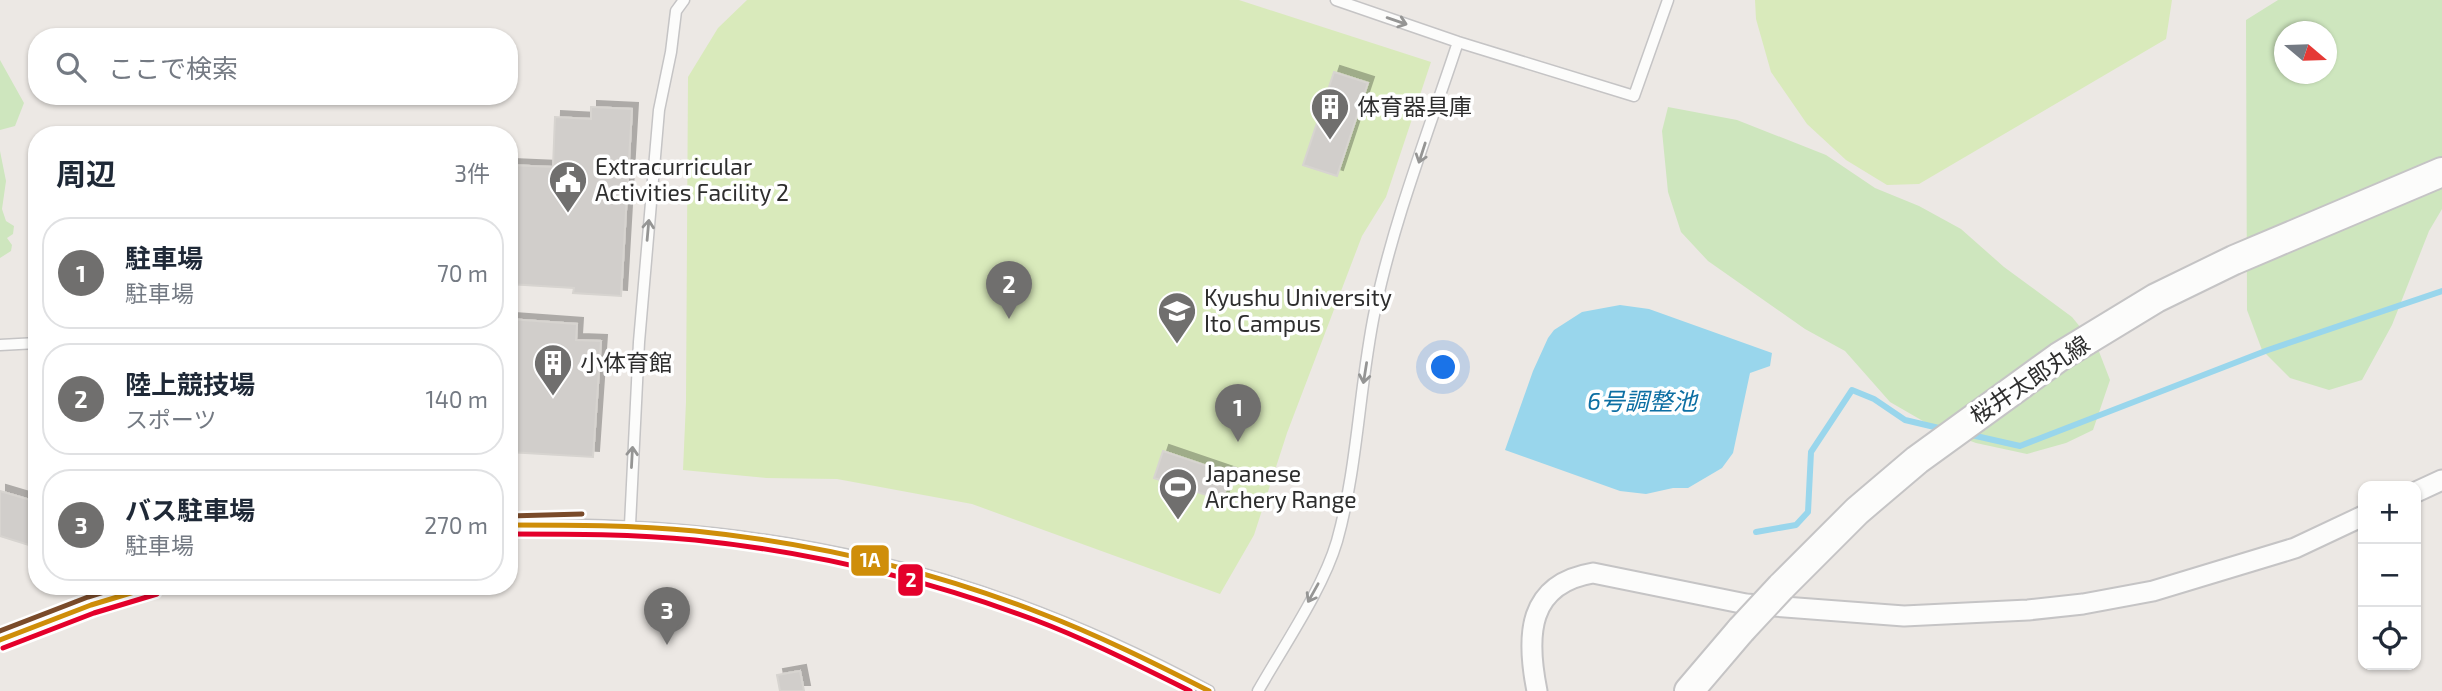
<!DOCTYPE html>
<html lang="ja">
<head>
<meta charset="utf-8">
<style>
	:root { --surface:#fff; --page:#f2f2f3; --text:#1f2937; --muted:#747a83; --line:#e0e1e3; --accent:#706f6e }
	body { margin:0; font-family:"Exo 2","Noto Sans JP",sans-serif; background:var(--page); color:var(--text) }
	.controls { position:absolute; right:21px; bottom:21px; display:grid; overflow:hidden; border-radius:14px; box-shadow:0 2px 5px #0004 }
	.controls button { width:63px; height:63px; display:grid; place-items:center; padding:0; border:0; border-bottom:2px solid var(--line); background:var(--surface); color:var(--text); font:35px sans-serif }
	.compass { position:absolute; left:2274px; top:21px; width:63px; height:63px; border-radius:50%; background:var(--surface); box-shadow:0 2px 5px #0004; rotate:109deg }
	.you { position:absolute; left:1444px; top:368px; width:24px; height:24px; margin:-18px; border:5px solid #fff; border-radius:50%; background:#1a73e8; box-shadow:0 0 0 10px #1a73e833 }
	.badge { display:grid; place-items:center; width:46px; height:46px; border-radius:50%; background:var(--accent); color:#fff; font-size:23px; font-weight:700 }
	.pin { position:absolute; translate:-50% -58px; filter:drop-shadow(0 2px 4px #0008) }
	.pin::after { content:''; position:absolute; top:37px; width:24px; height:21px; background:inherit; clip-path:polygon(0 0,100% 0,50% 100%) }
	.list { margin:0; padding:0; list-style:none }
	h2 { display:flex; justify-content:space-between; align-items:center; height:91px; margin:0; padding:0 28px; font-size:30px }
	h2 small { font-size:23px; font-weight:400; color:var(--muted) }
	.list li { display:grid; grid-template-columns:46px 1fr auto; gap:21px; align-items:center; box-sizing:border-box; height:112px; margin:0 14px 14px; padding:0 14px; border:2px solid var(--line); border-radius:28px }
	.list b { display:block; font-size:26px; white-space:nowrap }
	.list p { margin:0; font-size:23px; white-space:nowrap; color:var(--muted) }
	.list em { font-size:23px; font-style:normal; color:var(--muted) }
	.icon { flex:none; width:38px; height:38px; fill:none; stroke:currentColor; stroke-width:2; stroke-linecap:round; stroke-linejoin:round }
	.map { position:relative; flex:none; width:2442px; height:691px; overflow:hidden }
	.search { position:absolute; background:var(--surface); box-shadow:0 2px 5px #0004; left:28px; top:28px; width:490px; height:77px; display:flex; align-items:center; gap:18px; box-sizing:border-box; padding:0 24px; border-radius:28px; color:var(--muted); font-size:26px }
	.panel { position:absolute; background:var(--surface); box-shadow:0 2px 5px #0004; left:28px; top:126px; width:490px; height:469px; border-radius:28px }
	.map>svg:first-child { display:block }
	.green { fill:#cee6be; fill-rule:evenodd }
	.pitch { fill:#d9eabb }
	.water { fill:#99d6ec }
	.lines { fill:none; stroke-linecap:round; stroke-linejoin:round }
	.stream { stroke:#99d6ec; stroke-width:6 }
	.building { fill:#d1cecb; stroke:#d7d4d0; stroke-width:2; filter:url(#shadow) }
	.service-casing { stroke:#c5c4c5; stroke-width:13 }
	.minor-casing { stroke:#c5c4c5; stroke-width:23 }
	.secondary-casing { stroke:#c5c4c5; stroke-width:32 }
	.service { stroke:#fcfcfb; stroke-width:10 }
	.minor { stroke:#fcfcfb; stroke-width:19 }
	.secondary { stroke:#fcfcfb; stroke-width:28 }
	.secondary-bridge-casing { stroke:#c5c4c5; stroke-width:32; stroke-linecap:butt }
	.secondary-bridge { stroke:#fcfcfb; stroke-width:28 }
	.bus-1-casing { stroke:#fff; stroke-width:10 }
	.bus-2-casing { stroke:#fff; stroke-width:10 }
	.bus-3-casing { stroke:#fff; stroke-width:10 }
	.bus-1 { stroke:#cf8e09; stroke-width:5 }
	.bus-2 { stroke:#e4002b; stroke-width:5 }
	.bus-3 { stroke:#7a4b2a; stroke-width:5 }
	.oneway { stroke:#959594 }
	.labels { text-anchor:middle; stroke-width:7; stroke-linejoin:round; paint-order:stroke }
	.poi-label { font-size:23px; fill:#2e2e2e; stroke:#fff; text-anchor:start }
	.street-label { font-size:23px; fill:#2e2e2e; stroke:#fff }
	.water-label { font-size:24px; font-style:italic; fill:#0d6fa3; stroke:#fff }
	.line-badge { stroke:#fff; stroke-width:2.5 }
	.badge-label { font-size:19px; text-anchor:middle; font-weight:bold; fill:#fff }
</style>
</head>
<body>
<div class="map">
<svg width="2442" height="691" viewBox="0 0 2442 691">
	<defs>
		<filter id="shadow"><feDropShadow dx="6" dy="-6" stdDeviation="0" flood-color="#0004"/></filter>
	</defs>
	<rect width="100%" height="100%" fill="#ece8e4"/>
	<!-- green -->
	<path class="green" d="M2278,0H2442V209L2429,231L2392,325L2362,380L2329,390L2290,378L2262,350L2247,310L2246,20ZM2284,32H2326V74H2284Z
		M0,60L24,103L15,126L0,130Z
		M1668,107L1737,120L1826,155L1875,188L1919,206L1961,229L2004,267L2072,317L2098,349L2110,380L2093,430L2066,443L2027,454L1976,443L1935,428L1890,402L1845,351L1805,329L1708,261L1681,232L1668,192L1662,131Z
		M0,151L6,181L2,209L6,221L14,226L13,234L7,238L12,245L11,251L0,258Z"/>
	<!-- pitch -->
	<path class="pitch" d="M747,0H1239L1431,62L1386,197L1362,236L1287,433L1254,535L1220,594L972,504L837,479L766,478L683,470L686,402L688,77L718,28Z
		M1755,0H2172L2166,39L1919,184L1887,185L1846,160L1807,124L1771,72L1756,19Z"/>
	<!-- water -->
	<path class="water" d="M1620,305L1649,309L1772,353L1770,366L1750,373L1733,453L1722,468L1688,488H1673L1646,494L1620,491L1505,450L1533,371L1548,338L1554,330L1582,312Z"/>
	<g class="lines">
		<!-- stream -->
		<path class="stream" d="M1967,434L2020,446L2268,350L2442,291
			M1756,532L1796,525L1808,512L1811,452L1852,390L1874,399L1905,420L1943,429"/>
	</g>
	<!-- building -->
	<path class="building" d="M1334,72L1368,83L1337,176L1303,165Z
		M591,107L632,109L621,296L573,293L574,288L509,284V165L553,167L555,117L591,119Z
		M509,319L577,324L576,340L601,341L593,457L509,452Z
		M1163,451L1231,474L1222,500L1154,478Z
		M0,491L37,502V528L32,546L0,536Z
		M800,671L804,691H780L777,675Z"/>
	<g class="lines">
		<!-- service casing -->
		<g class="service-casing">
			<path id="service" d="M1336,0L1458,42L1634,96L1668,0
				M0,345L37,343
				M509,525C766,519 983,569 1209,691
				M630,525L639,342L659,110L671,52L676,11L684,0
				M90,586L91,605
				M0,640L91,605L155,586
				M1258,691C1283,647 1323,589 1337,541C1358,466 1359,386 1375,310C1394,219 1429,130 1458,42"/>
		</g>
		<!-- minor casing -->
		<g class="minor-casing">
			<path id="minor" d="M2416,492L2442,480
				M1537,691C1526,636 1527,584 1593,573L1746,604L1904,616L2028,610L2083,604L2153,591L2295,548L2363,516"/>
		</g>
		<!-- secondary casing -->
		<g class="secondary-casing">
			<path id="secondary" d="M1781,587L1857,511L1917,460L2059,357L2156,298L2234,260L2442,172
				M1689,691L1741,630"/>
		</g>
		<!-- service -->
		<use href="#service" class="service"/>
		<!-- minor -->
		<use href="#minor" class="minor"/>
		<!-- secondary -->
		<use href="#secondary" class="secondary"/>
		<!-- secondary-bridge casing -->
		<g class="secondary-bridge-casing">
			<path id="secondary-bridge" d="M1741,630L1781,587"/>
		</g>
		<!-- secondary-bridge -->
		<use href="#secondary-bridge" class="secondary-bridge"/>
		<!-- bus-1 casing -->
		<g class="bus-1-casing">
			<path id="bus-1" d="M509,525C571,525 633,525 695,531C813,543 930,570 1040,613C1098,635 1154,663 1209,691
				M0,640L91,605L154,586"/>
		</g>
		<!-- bus-2 casing -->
		<g class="bus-2-casing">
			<path id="bus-2" d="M509,534C571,534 633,534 695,540C812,552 925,579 1035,620C1088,640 1139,666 1190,691
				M3,648L94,613L157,594"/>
		</g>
		<!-- bus-3 casing -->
		<g class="bus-3-casing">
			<path id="bus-3" d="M509,516L582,514
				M0,631L88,597L123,586"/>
		</g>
		<!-- bus-1 -->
		<use href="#bus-1" class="bus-1"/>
		<!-- bus-2 -->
		<use href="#bus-2" class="bus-2"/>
		<!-- bus-3 -->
		<use href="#bus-3" class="bus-3"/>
	</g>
	<!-- one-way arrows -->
	<defs><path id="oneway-shaft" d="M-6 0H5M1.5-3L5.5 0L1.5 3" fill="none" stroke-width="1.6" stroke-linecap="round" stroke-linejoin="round" transform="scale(1.75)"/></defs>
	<g class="oneway">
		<use href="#oneway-shaft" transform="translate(1397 21) rotate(19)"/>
		<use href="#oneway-shaft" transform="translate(1422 153) rotate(108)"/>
		<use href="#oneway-shaft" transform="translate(648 230) rotate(-85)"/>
		<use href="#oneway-shaft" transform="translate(1365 373) rotate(99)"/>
		<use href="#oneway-shaft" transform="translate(632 457) rotate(-87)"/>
		<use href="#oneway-shaft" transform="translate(1313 593) rotate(119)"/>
	</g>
	<!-- icons -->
	<defs>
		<g id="building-pin" transform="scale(2.0125)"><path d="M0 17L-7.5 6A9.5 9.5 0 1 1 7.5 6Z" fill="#706f6e" stroke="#fff"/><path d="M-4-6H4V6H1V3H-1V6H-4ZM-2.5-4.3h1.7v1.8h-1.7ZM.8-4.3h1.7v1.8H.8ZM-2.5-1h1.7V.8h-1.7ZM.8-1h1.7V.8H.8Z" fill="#fff"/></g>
		<g id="civic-pin" transform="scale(2.0125)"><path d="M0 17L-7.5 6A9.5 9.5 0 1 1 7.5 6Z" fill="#706f6e" stroke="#fff"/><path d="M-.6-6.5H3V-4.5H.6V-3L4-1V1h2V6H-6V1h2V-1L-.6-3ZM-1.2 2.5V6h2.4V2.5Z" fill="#fff"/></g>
		<g id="university-pin" transform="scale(2.0125)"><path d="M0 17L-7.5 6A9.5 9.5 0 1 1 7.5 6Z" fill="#706f6e" stroke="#fff"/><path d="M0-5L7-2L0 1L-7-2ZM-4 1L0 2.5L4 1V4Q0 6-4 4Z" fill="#fff"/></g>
		<g id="stadium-pin" transform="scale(2.0125)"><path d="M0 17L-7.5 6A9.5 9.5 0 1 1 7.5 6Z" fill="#706f6e" stroke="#fff"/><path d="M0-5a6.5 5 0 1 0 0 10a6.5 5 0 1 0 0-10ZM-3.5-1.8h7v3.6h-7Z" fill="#fff"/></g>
	</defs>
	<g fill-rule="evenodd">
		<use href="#building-pin" x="1330" y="107"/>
		<use href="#civic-pin" x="568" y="180"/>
		<use href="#university-pin" x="1177" y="311"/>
		<use href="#building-pin" x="553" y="363"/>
		<use href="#stadium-pin" x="1178" y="487"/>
	</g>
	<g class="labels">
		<!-- poi labels -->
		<g class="poi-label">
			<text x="1357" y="115">体育器具庫</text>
			<text x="595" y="175">Extracurricular<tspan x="595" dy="26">Activities Facility 2</tspan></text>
			<text x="1204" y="306">Kyushu University<tspan x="1204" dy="26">Ito Campus</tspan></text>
			<text x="580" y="371">小体育館</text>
			<text x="1205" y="482">Japanese<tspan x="1205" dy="26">Archery Range</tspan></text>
		</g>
		<!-- street labels -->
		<g class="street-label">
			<text transform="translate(2030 380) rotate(-34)" y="8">桜井太郎丸線</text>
		</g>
		<!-- water labels -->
		<g class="water-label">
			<text x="1642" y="410">6号調整池</text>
		</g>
	</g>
	<g class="line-badge">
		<rect x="850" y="544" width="40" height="33" rx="7" fill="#cf8e09"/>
		<rect x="897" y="563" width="27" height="34" rx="7" fill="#e4002b"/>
	</g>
	<g class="badge-label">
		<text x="870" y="567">1A</text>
		<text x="911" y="587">2</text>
	</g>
</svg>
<div class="controls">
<button>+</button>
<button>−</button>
<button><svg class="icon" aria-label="locate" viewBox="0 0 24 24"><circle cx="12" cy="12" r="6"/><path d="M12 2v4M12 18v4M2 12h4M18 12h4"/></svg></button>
</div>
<svg class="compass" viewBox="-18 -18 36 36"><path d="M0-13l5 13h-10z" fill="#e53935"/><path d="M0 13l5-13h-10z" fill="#747a83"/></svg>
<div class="you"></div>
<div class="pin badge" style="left:1238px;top:442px">1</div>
<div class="pin badge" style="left:1009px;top:319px">2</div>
<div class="pin badge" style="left:667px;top:645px">3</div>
<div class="search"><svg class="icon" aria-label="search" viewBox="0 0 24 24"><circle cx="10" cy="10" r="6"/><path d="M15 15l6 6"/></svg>ここで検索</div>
<section class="panel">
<h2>周辺<small>3件</small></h2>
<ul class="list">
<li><span class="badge">1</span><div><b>駐車場</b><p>駐車場</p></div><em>70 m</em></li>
<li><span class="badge">2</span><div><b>陸上競技場</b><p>スポーツ</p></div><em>140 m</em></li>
<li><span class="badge">3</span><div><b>バス駐車場</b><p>駐車場</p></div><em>270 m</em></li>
</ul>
</section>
</div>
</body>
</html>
